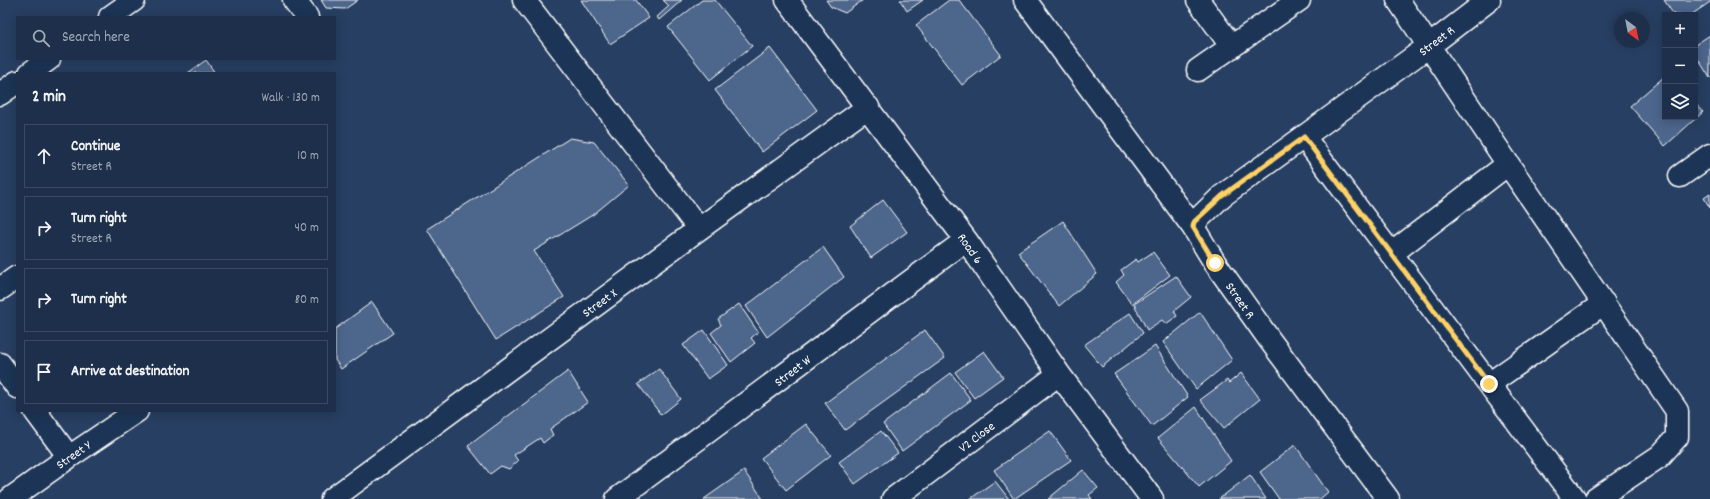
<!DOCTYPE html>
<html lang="en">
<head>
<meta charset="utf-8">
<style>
	:root { --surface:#1d2f4a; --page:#2a3b54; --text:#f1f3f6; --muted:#a0a9b5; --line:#3b4a62 }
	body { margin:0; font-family:Dekko,sans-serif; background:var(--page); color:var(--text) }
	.controls { position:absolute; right:12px; top:12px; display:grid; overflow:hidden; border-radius:0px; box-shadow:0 2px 10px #0003 }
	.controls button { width:36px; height:36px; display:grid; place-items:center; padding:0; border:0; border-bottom:1px solid var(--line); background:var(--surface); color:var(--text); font:20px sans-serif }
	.compass { position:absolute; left:1614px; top:12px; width:36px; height:36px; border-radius:50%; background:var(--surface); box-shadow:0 2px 10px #0003; rotate:148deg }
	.stop { position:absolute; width:12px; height:12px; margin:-9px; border:3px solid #ffd166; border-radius:50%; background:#fff }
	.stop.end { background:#ffd166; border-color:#fff; box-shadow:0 1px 4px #0008 }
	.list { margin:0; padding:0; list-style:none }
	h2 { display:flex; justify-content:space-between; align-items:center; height:52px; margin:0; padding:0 16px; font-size:17px }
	h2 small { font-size:13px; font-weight:400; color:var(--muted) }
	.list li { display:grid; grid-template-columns:26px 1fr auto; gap:12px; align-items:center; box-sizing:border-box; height:64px; margin:0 8px 8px; padding:0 8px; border:1px solid var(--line); border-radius:0px }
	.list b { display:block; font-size:15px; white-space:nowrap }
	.list p { margin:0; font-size:13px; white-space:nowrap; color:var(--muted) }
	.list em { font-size:13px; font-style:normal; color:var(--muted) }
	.icon { flex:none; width:22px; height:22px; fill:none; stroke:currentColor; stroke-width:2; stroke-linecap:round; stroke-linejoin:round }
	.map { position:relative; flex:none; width:1710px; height:499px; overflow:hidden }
	.search { position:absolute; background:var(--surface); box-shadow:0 2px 10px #0003; left:16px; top:16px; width:320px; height:44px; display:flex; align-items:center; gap:10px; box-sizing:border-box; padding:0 14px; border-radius:0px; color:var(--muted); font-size:15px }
	.panel { position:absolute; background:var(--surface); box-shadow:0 2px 10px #0003; left:16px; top:72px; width:320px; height:340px; border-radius:0px }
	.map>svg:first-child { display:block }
	.building { fill:#4e668c; stroke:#fff }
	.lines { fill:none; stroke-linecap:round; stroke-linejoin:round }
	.minor-casing { stroke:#fff; stroke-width:25 }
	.minor { stroke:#1d3557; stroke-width:22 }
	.route { stroke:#ffd166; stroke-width:5 }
	.labels { text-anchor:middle; stroke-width:3; stroke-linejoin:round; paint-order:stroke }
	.street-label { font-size:13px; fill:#fff; stroke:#1d3557 }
</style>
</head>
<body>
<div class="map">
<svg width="1710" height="499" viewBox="0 0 1710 499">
	<rect width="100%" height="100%" fill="#273f62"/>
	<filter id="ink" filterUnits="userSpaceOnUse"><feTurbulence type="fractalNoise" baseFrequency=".025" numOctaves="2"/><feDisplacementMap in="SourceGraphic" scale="8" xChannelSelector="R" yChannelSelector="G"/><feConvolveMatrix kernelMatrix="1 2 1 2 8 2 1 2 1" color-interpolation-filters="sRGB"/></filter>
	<g filter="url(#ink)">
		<!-- building -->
		<path class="building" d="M321,0H358L345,9L326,8Z
			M581,0H636L649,18L610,44Z
			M663,0H682L659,20L657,17L669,6Z
			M702,0H715L752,46L710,80L668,27Z
			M826,0H863L845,13L831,7Z
			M900,0H923L907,11Z
			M949,0H959L1001,55L962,85L916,25Z
			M1664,0H1710V2L1691,15H1674Z
			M1710,35V78L1695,54V45Z
			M770,48L817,110L762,152L715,90Z
			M206,60L215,73H188Z
			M1665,76V117H1695V103L1703,112L1665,146L1630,106Z
			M570,138L594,142L629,185L594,214L534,251L564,297L496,340L427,229Z
			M1710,194V208L1704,198Z
			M883,200L907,232L871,258L850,226Z
			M1063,221L1097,274L1059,306L1018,252Z
			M823,247L844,277L767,337L746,306Z
			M1153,252L1170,275L1132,304L1116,282L1124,275L1121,270L1136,259L1138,262Z
			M1176,276L1191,297L1174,311L1177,316L1166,324L1162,320L1147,330L1134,304Z
			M372,302L393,333L341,369L335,360V329Z
			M739,304L758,332L751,338L755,343L731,362L711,333L721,325L718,319Z
			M1200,312L1232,360L1196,389L1163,342Z
			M1130,313L1143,333L1102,367L1084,345Z
			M704,330L728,365L708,379L683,345Z
			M925,330L945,358L845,430L825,403Z
			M1155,346L1188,397L1152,426L1114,374Z
			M984,351L1003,377L974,398L955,372Z
			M659,369L681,399L661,415L638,384Z
			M568,371L588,402L550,429L553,435L543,443L540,438L514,455L518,461L509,469L501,466L490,474L468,446Z
			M951,373L971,400L902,451L883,424Z
			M1241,373L1260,399L1224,428L1200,400L1227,380L1229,383Z
			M1196,407L1231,461L1199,487L1158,438Z
			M806,424L831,455L786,490L761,458Z
			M881,431L898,453L855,484L839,462Z
			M1050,431L1071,460L1014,499L994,470Z
			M1295,445L1328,492L1320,499H1279L1260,472Z
			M1083,470L1098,488L1089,495L1092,499H1048Z
			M744,471L763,499H704Z
			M1250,475L1266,499H1219Z
			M995,481L1009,499H970Z"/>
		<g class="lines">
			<!-- minor casing -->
			<g class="minor-casing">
				<path id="minor" d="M294,0L307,17
					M524,0L699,229
					M787,0L966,240L1059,374L1152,499
					M1025,0L1193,227
					M1198,0L1232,47
					M1398,0L1508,164L1677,411V437L1660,456L1596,499
					M110,17L134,0
					M1198,70L1299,0
					M30,73L49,59
					M0,94L17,82
					M1304,137L1575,499
					M1680,176L1710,155
					M1391,254L1508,164
					M0,289L17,277
					M0,364L17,387
					M1489,384L1604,303
					M35,411L69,457
					M10,499L69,457L137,411
					M332,499L699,229L868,107
					M617,499L966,240
					M893,499L1059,374
					M1388,499L1269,339L1215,263L1193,227L1195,222L1222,196L1429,46L1489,0"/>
			</g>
			<!-- minor -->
			<use href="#minor" class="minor"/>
		</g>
	</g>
	<g class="lines" filter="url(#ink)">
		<!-- route -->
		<path class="route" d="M1215,263L1193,227L1194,222L1222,196L1304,137L1489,384"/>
	</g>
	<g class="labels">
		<!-- street labels -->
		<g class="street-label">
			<text transform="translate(1436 40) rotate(-37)" y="5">Street R</text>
			<text transform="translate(971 248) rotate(55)" y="5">Road 6</text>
			<text transform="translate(1241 300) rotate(55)" y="5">Street R</text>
			<text transform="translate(599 302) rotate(-36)" y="5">Street X</text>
			<text transform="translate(792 370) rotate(-37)" y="5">Street W</text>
			<text transform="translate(976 436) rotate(-37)" y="5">V2 Close</text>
			<text transform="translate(73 454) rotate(-35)" y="5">Street Y</text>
		</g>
	</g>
</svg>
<div class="controls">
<button>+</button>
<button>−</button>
<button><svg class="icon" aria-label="layers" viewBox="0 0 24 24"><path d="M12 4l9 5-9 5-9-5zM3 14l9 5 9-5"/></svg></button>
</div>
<svg class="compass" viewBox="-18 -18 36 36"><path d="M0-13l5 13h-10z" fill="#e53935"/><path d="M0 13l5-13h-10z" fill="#a0a9b5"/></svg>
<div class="stop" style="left:1215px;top:263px"></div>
<div class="stop end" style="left:1489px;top:384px"></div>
<div class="search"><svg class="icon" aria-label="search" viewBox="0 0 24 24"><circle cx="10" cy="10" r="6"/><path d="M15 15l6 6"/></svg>Search here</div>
<section class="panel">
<h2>2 min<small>Walk · 130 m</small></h2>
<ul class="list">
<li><svg class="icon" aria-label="ahead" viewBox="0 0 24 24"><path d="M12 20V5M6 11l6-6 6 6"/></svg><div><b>Continue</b><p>Street R</p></div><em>10 m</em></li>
<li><svg class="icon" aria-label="right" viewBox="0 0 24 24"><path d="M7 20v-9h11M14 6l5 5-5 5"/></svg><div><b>Turn right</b><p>Street R</p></div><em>40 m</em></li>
<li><svg class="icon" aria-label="right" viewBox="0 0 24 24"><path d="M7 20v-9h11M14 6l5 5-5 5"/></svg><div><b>Turn right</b></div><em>80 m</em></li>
<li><svg class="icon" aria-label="arrive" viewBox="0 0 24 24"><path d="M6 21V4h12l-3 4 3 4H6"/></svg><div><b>Arrive at destination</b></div></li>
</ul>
</section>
</div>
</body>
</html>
